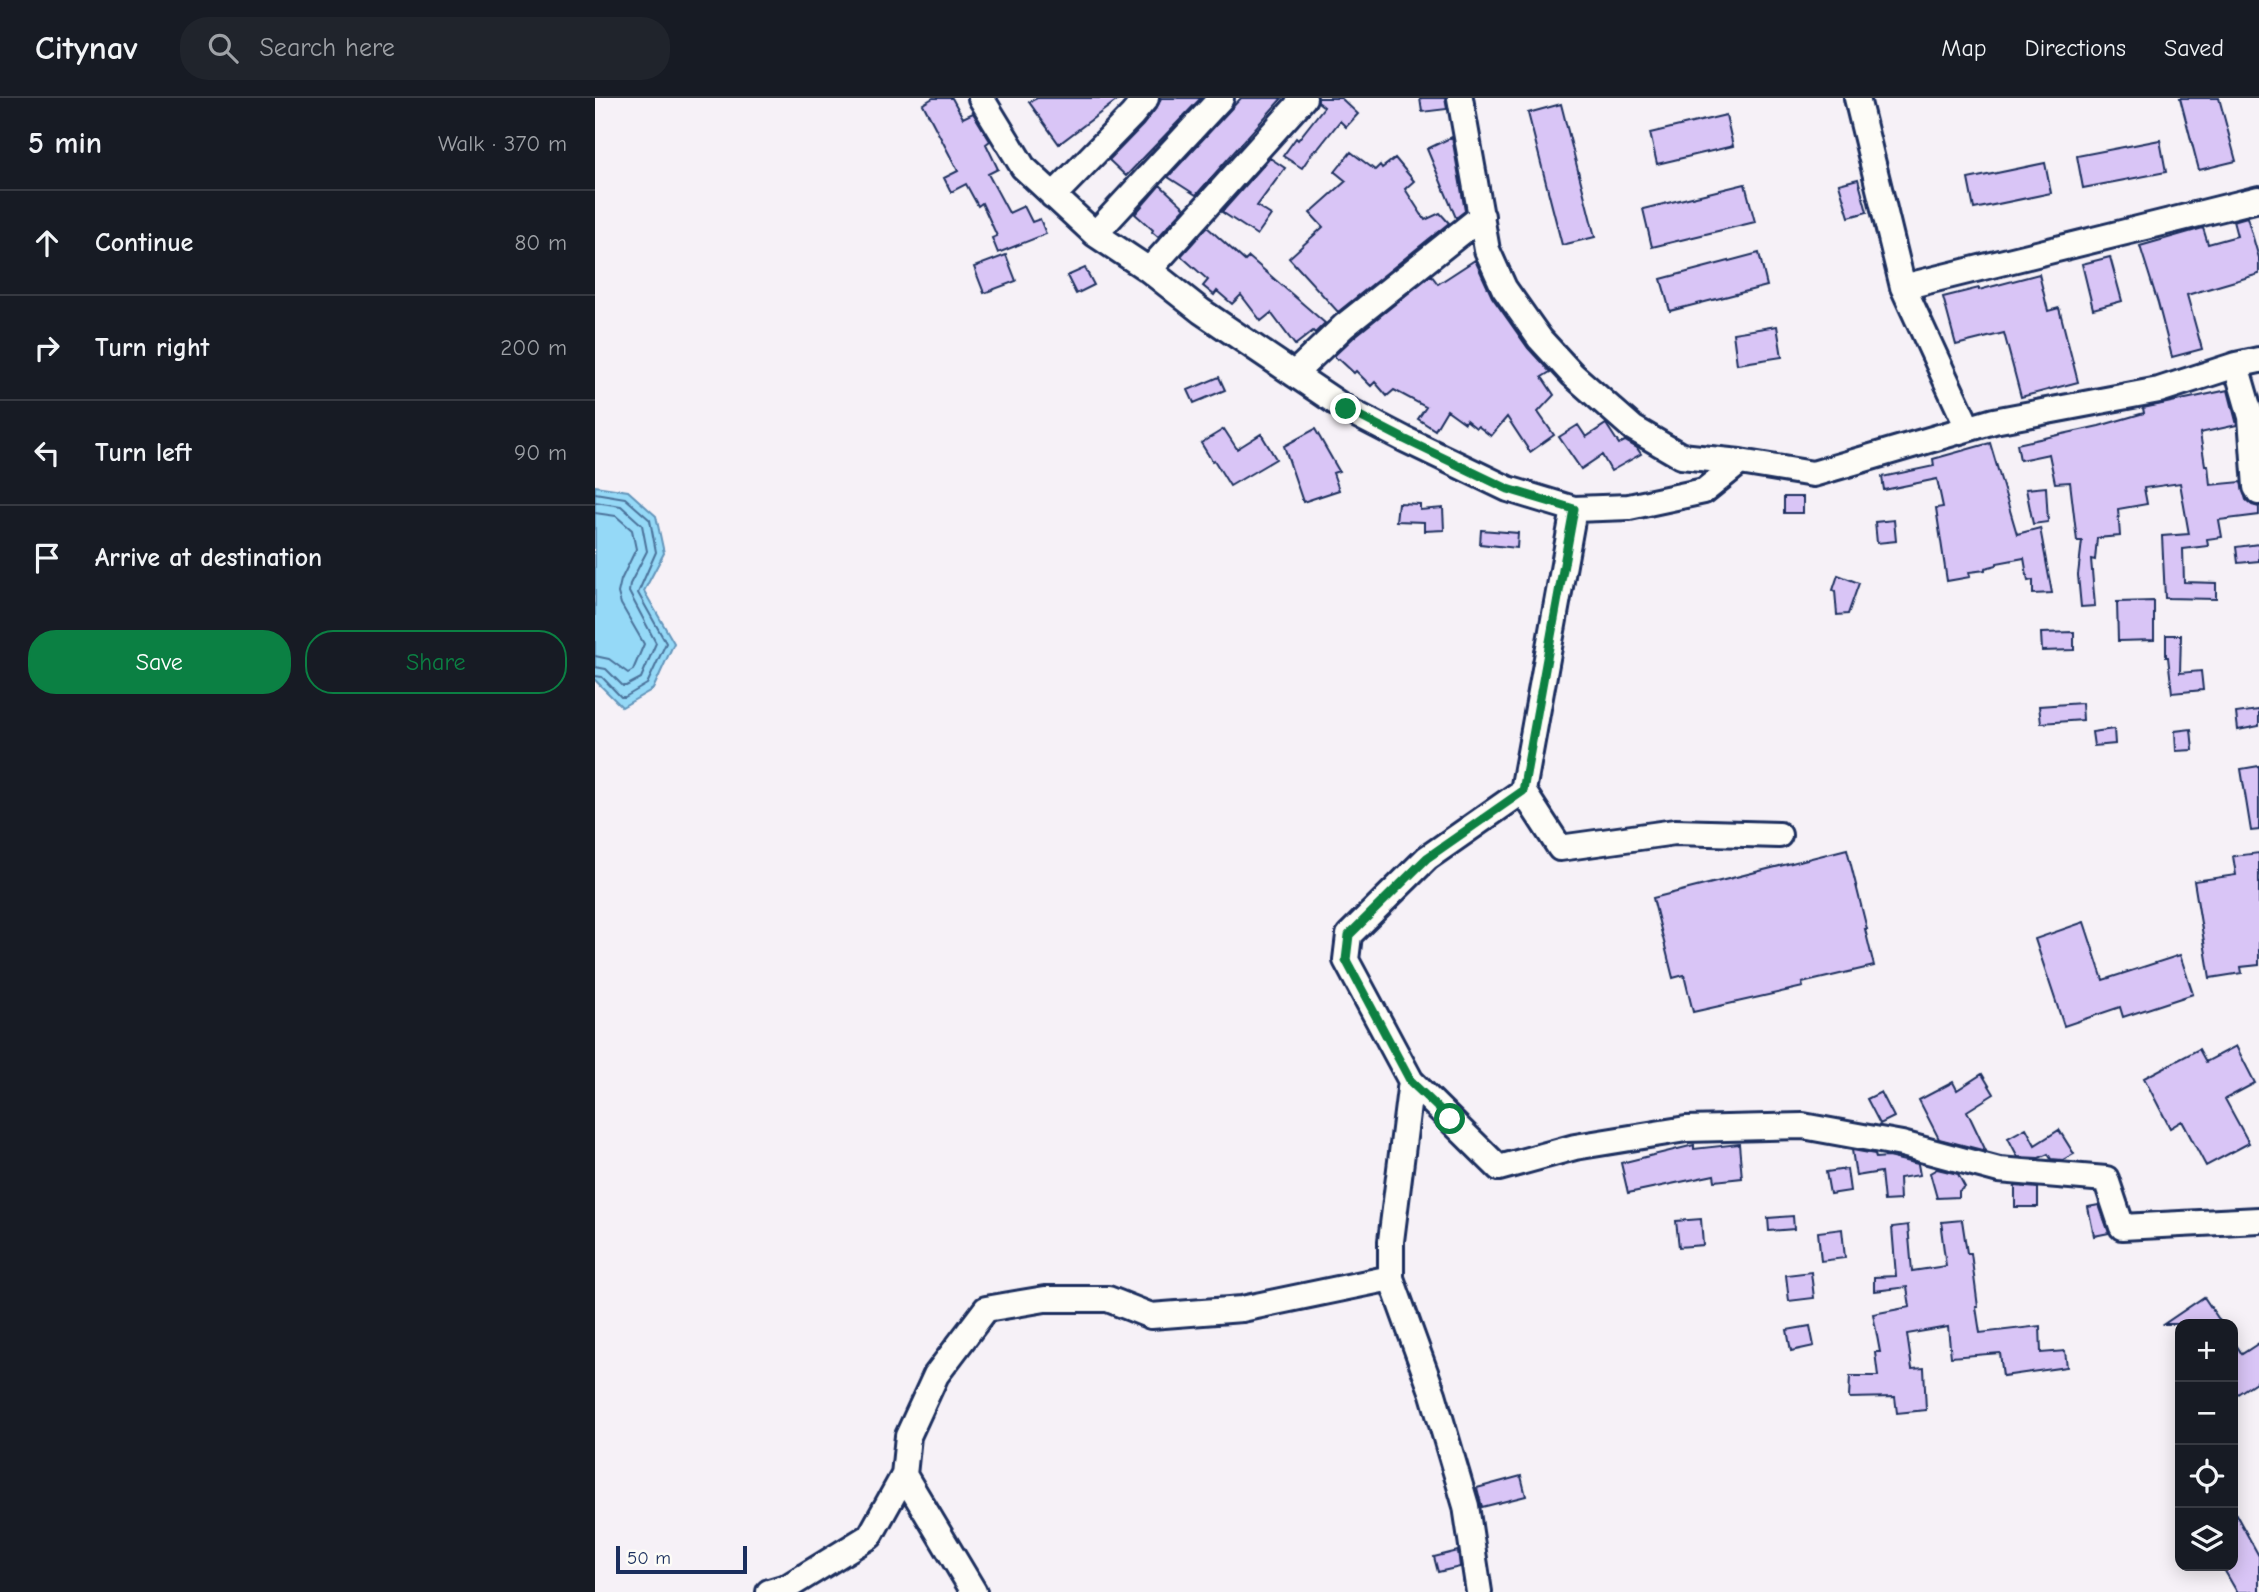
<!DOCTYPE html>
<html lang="en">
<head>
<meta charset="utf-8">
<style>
	:root { --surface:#171b24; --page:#20242c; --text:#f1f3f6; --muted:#9ea1a6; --line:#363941; --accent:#0b8043 }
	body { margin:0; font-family:"Comic Neue",sans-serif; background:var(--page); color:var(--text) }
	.controls { position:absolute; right:21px; bottom:21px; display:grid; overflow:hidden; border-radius:14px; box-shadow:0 4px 18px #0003 }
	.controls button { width:63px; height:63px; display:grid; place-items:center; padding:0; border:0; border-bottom:2px solid var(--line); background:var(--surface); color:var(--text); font:35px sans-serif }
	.scale { position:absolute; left:21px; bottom:18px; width:131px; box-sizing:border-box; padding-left:7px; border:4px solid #1b2f5e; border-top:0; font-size:19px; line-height:24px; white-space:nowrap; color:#1b2f5e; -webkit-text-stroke:5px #fdfcf7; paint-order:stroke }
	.stop { position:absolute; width:21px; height:21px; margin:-16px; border:5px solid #0b8043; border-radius:50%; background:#fff }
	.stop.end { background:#0b8043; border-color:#fff; box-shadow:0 2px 7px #0008 }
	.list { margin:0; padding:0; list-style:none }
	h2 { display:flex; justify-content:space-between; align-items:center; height:91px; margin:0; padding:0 28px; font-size:30px }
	h2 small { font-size:23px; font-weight:400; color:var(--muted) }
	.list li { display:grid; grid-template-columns:46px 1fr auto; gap:21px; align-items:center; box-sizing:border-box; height:105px; padding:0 28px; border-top:2px solid var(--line) }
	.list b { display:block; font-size:26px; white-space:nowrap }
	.list em { font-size:23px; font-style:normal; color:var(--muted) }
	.actions { display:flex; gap:14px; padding:21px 28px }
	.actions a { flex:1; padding:16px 0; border:2px solid var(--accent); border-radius:28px; text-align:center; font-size:24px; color:var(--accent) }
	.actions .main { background:var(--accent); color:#fff }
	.icon { flex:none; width:38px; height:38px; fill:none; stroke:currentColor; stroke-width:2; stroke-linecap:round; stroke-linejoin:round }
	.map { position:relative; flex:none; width:1664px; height:1494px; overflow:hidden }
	header { display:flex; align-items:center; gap:42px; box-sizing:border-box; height:98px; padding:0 35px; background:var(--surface); border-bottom:2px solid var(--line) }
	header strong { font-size:33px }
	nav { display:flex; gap:38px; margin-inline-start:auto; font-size:24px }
	.search { width:490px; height:63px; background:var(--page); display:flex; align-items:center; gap:18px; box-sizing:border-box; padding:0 24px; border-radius:28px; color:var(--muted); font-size:26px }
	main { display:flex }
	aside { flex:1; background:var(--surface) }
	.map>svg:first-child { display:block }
	.water { fill:#95d9f7; stroke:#6495ba; stroke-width:2 }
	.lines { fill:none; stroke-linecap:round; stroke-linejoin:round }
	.shore { stroke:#4c739b; stroke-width:2 }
	.building { fill:#d9c5f6; stroke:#1b2f5e; stroke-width:2 }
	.minor-casing { stroke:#1b2f5e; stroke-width:30 }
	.minor { stroke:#fdfcf7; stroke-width:24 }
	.route { stroke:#0b8043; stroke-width:9 }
</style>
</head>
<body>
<header>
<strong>Citynav</strong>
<div class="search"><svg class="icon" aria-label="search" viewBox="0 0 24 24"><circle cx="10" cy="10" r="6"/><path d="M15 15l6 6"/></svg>Search here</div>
<nav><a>Map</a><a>Directions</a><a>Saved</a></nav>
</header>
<main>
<aside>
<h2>5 min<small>Walk · 370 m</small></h2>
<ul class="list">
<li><svg class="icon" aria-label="ahead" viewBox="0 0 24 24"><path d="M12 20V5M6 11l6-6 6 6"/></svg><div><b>Continue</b></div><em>80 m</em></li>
<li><svg class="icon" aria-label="right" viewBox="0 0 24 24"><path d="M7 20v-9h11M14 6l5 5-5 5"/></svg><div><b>Turn right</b></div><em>200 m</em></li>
<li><svg class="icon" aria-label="left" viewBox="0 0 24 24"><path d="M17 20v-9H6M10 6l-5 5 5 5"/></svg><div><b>Turn left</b></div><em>90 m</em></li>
<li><svg class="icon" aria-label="arrive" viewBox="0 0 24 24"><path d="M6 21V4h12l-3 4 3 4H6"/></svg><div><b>Arrive at destination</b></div></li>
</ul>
<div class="actions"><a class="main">Save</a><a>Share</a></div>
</aside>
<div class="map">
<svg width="1664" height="1494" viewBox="0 0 1664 1494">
	<rect width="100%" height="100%" fill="#f6f1f7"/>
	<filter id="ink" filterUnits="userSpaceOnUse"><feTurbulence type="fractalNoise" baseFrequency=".0143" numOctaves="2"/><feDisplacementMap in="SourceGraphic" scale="14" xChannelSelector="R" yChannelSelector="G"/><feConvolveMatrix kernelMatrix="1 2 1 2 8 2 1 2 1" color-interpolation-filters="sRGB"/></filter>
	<g filter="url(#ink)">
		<!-- water -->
		<path class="water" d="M0,388L33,393L61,418L69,455L49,493L79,545L58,591L27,609L0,582Z"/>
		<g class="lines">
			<!-- shore -->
			<path class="shore" d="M0,395L30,400L55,422L61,454L43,495L71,545L52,586L30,599H26L7,579L0,578
				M0,404L26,408L47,427L52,453L35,486L34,494L61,545L46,580L31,588H28L11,571L0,569
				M0,415L21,418L37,432L41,451L26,482L23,495L26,506L49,546L38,572L33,575L14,561L0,558"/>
		</g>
		<!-- building -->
		<path class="building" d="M338,0H357L368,20L378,15L395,43L391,46L403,71L393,76L414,115L429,108L437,124L445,121L451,136L403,155L397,140L402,138L387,105L383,108L371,86L356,94L349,80L363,73L328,6Z
			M442,0H525L464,46L434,4Z
			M566,0H606L531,78L514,62L548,27L562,9Z
			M646,0H687L601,97L573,79Z
			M723,0H746L763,16L751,29L745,23L722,52L720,51L707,70L688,58L701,40L703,42L729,9L723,4Z
			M825,0H850L852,11L827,14Z
			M1585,0H1624L1641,63L1604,72Z
			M966,6L1000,139L967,147L933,15Z
			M1131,17L1138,48L1062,66L1055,35Z
			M857,39L870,113L861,120L832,51Z
			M1565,42L1571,74L1488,90L1482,58Z
			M756,54L780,72L785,67L787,70L800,60L819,83L810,91L830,122L845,115L854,125L743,214L694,160L728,129L715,115L751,83L740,74Z
			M675,60L690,70L662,108L676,117L662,137L627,114Z
			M1450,65L1456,95L1379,111L1373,81Z
			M1263,81L1272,114L1254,119L1244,86Z
			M1150,86L1160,124L1057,149L1048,111Z
			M565,87L590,110L563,139L557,134L558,132L540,116Z
			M1652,119L1664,160V176L1592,197L1607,251L1577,259L1563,205L1545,148L1608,130L1613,146L1642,138L1638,123Z
			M612,129L650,163L654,159L730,225L720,235L718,233L700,247L676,215L666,223L646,197L637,206L622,193L619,197L608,188L613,182L586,158Z
			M1164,155L1172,188L1075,213L1066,181Z
			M411,157L421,183L389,195L379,169Z
			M1515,159L1527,203L1498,211L1487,166Z
			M880,162L897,199L933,250L955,274L947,279L959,297L943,314L959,337L935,354L912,319L896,338L883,328L881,330L871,322L870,325L852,312L840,332L823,321L831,309L799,292L792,298L780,284L776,288L761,273L759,275L744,261L742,262L739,258L759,239L836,177L843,186Z
			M490,170L499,187L481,196L472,178Z
			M1444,176L1453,213L1464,210L1483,284L1426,299L1409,235L1361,247L1348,199L1384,190V192Z
			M1182,228L1187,259L1142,266L1138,235Z
			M624,279L630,292L599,305L593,292Z
			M1633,292L1642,327L1605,335L1610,367H1613L1615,387L1646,384L1651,402L1657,407L1664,409V417L1624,422L1627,439L1612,441L1613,448L1588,451L1589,484L1621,485V501L1570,500L1567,438L1594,436L1585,385L1549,390L1552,406L1523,411L1525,438L1502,440L1500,462L1496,461L1500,508L1486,509L1483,477L1487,443H1482L1475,384L1460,385L1454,356L1425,362L1422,346L1504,328L1549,315L1548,310Z
			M1011,326L1024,346L1030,343L1042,350L1046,356L1016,373L1007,357L986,371L964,339L983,327L991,339Z
			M629,331L642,351L666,336L681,361L635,388L619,362L617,363L606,345Z
			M720,331L744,373L738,375L744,392L708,404L689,348Z
			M1395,345L1422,436L1445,430L1457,495L1438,496V482L1433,483L1429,460L1402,465V467L1390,470V472L1374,474L1375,479L1352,483L1341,410L1348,409L1342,381L1289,392L1287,379L1339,368L1338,361Z
			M1451,389L1453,424L1438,426L1431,391Z
			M1189,399H1208V415H1189Z
			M803,405L825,406V412L848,410L849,432L829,433V424L801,423Z
			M1299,422L1301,443L1282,445L1280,424Z
			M886,432L923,435L922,450L885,446Z
			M1664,446V463L1643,465L1641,449Z
			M1243,477L1264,485L1253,516L1242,517L1240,493L1238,492Z
			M1559,503V542L1523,543L1522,504Z
			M1479,534V552L1447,553L1446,535Z
			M1571,537H1586L1585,575L1606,573L1608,592L1577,595L1573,559H1571Z
			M1487,605L1488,622L1446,625L1444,608Z
			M1664,612V628L1643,632L1641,615Z
			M1519,631L1520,646L1499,648L1497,634Z
			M1596,631L1598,652L1581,653L1580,633Z
			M1664,668V732L1656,733L1646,671Z
			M1252,751L1272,831H1270L1279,868L1207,885L1208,889L1098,914L1089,877L1078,880L1058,800Z
			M1664,755V867L1646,869L1647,875L1615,880L1599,783L1641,777L1638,758Z
			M1489,824L1508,882L1585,857L1598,896L1528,919L1525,909L1469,928L1440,841Z
			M1641,948L1660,985L1630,1001L1654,1045L1611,1068L1587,1023L1575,1030L1549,980L1604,951L1611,964Z
			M1387,976L1399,996L1372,1013L1391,1053L1344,1041L1324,1002L1358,984L1362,992Z
			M1286,994L1299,1019L1285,1026L1272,1001Z
			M1431,1030L1440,1047L1464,1032L1479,1056L1468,1062L1456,1061L1453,1056L1444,1060L1423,1059L1413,1040Z
			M1144,1046L1147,1080L1120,1083L1119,1077L1033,1095L1026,1065L1099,1047V1051Z
			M1257,1052L1280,1056L1281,1060L1293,1059L1323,1066L1325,1077L1304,1080L1305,1102L1289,1103L1286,1074L1261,1078Z
			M1252,1071L1255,1093L1235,1096L1231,1074Z
			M1342,1071L1363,1076L1370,1089L1364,1093V1099L1342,1100L1335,1075Z
			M1420,1088L1443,1090V1109H1420Z
			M1504,1107L1514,1135L1499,1138L1493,1109Z
			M1198,1118L1199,1131L1174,1133L1173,1120Z
			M1106,1121L1108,1147L1084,1149L1081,1123Z
			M1367,1122L1372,1155H1376L1383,1209H1381L1385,1235L1445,1228L1446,1255L1470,1253L1472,1269L1408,1278L1405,1255L1356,1259L1353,1229L1312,1236L1317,1271L1329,1270L1331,1312L1302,1315L1300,1299L1254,1300L1255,1278H1283L1280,1254H1285L1278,1216L1315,1209L1312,1189L1279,1193V1179L1301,1178L1297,1129L1313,1127L1317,1173L1351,1168L1346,1130H1348L1347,1124Z
			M1247,1131L1250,1160L1226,1163L1223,1134Z
			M1216,1174L1219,1200L1194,1203L1191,1177Z
			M1609,1199L1627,1226H1569Z
			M1215,1228L1219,1248L1196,1253L1192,1232Z
			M1638,1242L1647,1256L1664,1245V1282L1638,1299Z
			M926,1378L931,1398L887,1409L882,1390Z
			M1638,1411L1664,1458V1494H1642L1627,1468H1638Z
			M863,1453L865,1469L843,1474L839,1459Z"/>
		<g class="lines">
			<!-- minor casing -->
			<g class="minor-casing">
				<path id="minor" d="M386,0L428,69L500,136L554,172L606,213L699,276L751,311L809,341L913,391L979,411L1034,409L1109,393L1145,364L1218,376L1399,323L1564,292L1641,267L1664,262
					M865,0L892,152L909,190L945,241L978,277L1038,330L1086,358L1145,364
					M1262,0L1308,189
					M458,98L537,17L551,0
					M500,136L626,0
					M554,172L709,0
					M1641,267L1656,319L1661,389L1664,394
					M699,276L749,228L887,118
					M1373,330L1308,189L1664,101
					M928,693L965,750L1080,734L1184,737
					M816,983L904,1070L980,1049L1091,1031L1208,1028L1307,1046L1404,1072L1511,1081L1527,1129L1664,1122
					M309,1377L379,1494
					M174,1494L194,1488L275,1438L309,1377L313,1338L341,1277L391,1211L450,1201H513L556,1218L647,1211L796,1180
					M884,1494L871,1408L838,1296L796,1180V1143L816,983L751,862L754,837L832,760L928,693L979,411"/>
			</g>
			<!-- minor -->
			<use href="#minor" class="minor"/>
		</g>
	</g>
	<g class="lines" filter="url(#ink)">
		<!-- route -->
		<path class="route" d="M751,311L809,341L913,391L979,411L928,693L832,760L754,837L751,862L816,984L855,1021"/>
	</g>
</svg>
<div class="controls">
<button>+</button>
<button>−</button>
<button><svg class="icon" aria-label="locate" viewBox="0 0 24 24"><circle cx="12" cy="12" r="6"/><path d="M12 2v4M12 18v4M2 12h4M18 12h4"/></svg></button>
<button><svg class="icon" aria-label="layers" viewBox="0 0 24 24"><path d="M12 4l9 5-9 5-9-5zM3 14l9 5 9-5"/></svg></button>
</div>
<div class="scale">50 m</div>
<div class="stop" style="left:855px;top:1021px"></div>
<div class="stop end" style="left:751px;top:311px"></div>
</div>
</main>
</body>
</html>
